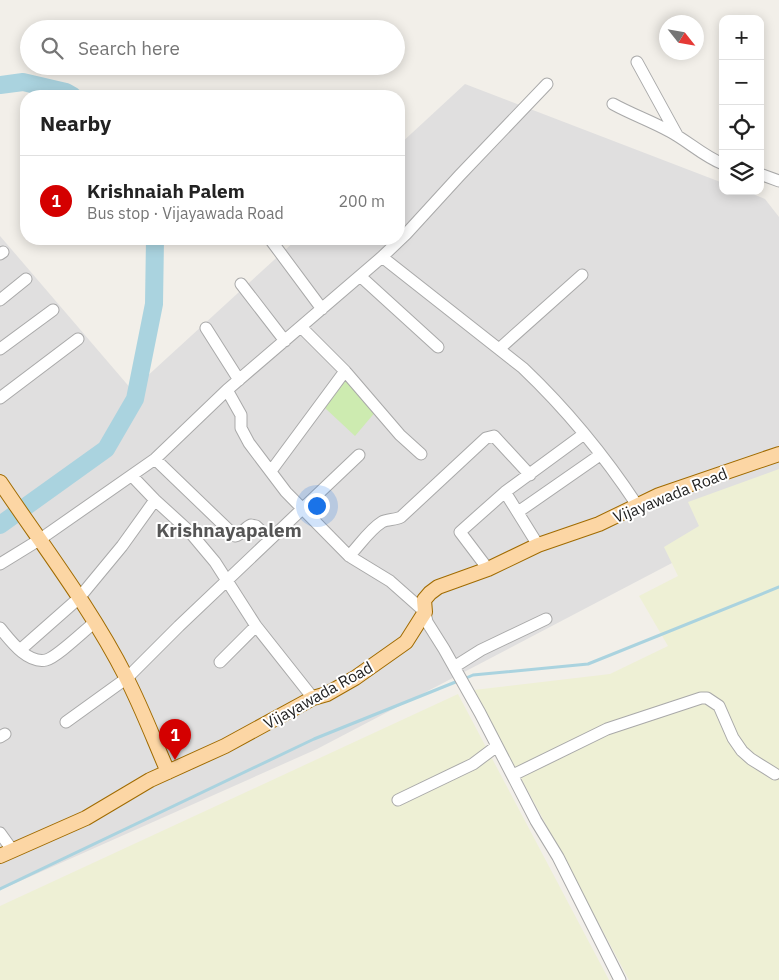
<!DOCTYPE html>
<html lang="en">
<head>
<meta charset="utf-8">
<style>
	:root { --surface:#fff; --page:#f2f2f2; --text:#222; --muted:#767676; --line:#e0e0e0; --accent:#d40000 }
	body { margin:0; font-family:"IBM Plex Sans",sans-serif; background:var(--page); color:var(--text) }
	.controls { position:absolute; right:15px; top:15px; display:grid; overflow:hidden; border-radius:10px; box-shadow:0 2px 12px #0003 }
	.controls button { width:45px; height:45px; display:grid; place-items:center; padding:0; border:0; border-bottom:1px solid var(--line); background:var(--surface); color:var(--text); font:25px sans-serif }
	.compass { position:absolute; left:659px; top:15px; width:45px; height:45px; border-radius:50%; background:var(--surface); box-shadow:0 2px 12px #0003; rotate:121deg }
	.you { position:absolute; left:316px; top:505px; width:18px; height:18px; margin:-12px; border:4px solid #fff; border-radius:50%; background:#1a73e8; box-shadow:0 0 0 8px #1a73e833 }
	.badge { display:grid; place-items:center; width:32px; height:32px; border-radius:50%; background:var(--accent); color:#fff; font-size:16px; font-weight:700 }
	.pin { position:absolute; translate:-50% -41px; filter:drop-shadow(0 1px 2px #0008) }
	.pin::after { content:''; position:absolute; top:26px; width:18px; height:15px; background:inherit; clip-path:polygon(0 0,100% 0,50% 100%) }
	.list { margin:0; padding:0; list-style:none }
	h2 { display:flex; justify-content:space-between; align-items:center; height:65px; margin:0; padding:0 20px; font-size:21px }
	h2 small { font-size:16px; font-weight:400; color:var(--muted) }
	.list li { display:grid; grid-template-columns:32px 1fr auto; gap:15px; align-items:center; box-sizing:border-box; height:90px; padding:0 20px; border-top:1px solid var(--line) }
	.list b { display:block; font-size:19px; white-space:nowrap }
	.list p { margin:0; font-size:16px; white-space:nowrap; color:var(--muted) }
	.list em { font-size:16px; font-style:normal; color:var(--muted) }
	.icon { flex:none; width:28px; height:28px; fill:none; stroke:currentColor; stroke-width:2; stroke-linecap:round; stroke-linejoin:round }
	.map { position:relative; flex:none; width:779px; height:980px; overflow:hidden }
	.search { position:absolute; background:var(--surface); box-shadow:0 2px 12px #0003; left:20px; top:20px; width:385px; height:55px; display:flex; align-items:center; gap:12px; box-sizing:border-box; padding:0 18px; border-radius:28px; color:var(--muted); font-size:19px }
	.panel { position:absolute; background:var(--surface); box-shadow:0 2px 12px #0003; left:20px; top:90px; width:385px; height:155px; border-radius:20px }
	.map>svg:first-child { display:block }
	.residential { fill:#e0dfdf }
	.farmland { fill:#eef0d5 }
	.grass { fill:#cdebb0 }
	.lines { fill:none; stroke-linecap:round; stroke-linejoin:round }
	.stream { stroke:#aad3df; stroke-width:3 }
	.river { stroke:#aad3df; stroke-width:18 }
	.minor-casing { stroke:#a9a9a9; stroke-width:13 }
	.major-casing { stroke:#a06b00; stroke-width:16 }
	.minor { stroke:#fff; stroke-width:11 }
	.major { stroke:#fcd6a4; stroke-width:14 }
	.labels { text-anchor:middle; stroke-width:4; stroke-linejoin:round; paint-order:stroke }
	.street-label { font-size:16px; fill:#222; stroke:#fff }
	.quarter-label { font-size:19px; font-weight:bold; fill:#555; stroke:#fff }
</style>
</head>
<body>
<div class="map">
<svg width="779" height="980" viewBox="0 0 779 980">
	<rect width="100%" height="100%" fill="#f2efe9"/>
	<!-- residential -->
	<path class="residential" d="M465,84L723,183V191H745L765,199L779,217V507L317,749L0,890V236L132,390L297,239H399V145Z"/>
	<!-- farmland -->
	<path class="farmland" d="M779,469V980H629L474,690L610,674L668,646L639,596L678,576L664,547L699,526L688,502Z
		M458,694L609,980H0V906Z"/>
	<!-- grass -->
	<path class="grass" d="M346,380L377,410L355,436L325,408Z"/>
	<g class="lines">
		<!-- stream -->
		<path class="stream" d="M464,679L473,675L588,664L779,587
			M0,889L314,739L458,681"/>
		<!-- river -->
		<path class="river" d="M0,85L23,82L66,92L73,96
			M0,525L106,449L135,399L154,304L155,239"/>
		<!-- minor casing -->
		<g class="minor-casing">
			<path id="minor" d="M637,62L677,135
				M613,104C631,114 651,121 669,131C688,141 703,156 723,164
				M760,174L779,181
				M270,239L322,309
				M0,254L3,252
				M382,257L523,368C566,409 604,455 637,505
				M360,276L438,347
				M241,284L285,341
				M0,300L26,279
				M301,327L345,371L400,435L421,454
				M206,328L239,380
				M0,349L53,310
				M499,349L582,275
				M227,390L241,415V428L249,443L286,492L349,556L390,581L425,612L427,622L444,649L480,713L536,821L558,857L620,980
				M0,398L78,339
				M155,459L235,536C242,535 245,527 251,525L256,526L270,539
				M271,471L345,371
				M132,476L155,500L189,531L215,562L256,626L313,698
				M505,492L538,545
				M518,512L600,455
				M349,556C359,546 369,530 382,522C387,519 395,520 401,517L486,438L494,436L530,475
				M0,564L39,540L155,459L227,390L382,257L406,234L460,175L547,84
				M488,569L460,532L505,492L584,434
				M0,628C10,640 27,664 46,660C56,658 85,630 95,622
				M20,650L79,598L122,546L155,500
				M220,662L256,626
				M454,667L481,650L546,619
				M66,722L127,678L179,626L359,455
				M0,737L5,734
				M513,775L607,729L701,698H707L719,706L733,738L742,751L751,759L775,774
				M398,800L473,764L497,746
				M0,833L13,851"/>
		</g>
		<!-- major casing -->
		<g class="major-casing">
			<path id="major" d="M0,482C43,546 91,608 126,677C142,708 154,740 168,772
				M0,856L86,818L150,780L225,746L313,698L327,694L355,678L406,642L425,612L424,600L430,593L438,587L488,569L538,545L599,524L659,495L779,454"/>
		</g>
		<!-- minor -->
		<use href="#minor" class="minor"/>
		<!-- major -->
		<use href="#major" class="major"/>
	</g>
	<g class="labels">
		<!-- street labels -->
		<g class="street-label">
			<text transform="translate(670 495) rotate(-22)" y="6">Vijayawada Road</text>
			<text transform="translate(318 695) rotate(-29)" y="6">Vijayawada Road</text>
		</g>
		<!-- quarter labels -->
		<g class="quarter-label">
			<text x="229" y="537">Krishnayapalem</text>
		</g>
	</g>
</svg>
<div class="controls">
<button>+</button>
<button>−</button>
<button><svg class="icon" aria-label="locate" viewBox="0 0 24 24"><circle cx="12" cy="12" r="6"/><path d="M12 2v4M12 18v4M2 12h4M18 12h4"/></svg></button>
<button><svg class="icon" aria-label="layers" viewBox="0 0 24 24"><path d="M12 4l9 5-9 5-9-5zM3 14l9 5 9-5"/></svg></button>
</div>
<svg class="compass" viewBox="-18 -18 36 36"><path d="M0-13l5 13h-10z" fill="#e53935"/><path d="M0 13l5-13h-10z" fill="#767676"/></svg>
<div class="you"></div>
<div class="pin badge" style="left:175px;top:760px">1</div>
<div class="search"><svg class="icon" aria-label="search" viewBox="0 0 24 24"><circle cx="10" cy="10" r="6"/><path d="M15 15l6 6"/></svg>Search here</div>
<section class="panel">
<h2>Nearby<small></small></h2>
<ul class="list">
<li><span class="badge">1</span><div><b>Krishnaiah Palem</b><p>Bus stop · Vijayawada Road</p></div><em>200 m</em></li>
</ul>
</section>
</div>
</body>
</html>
